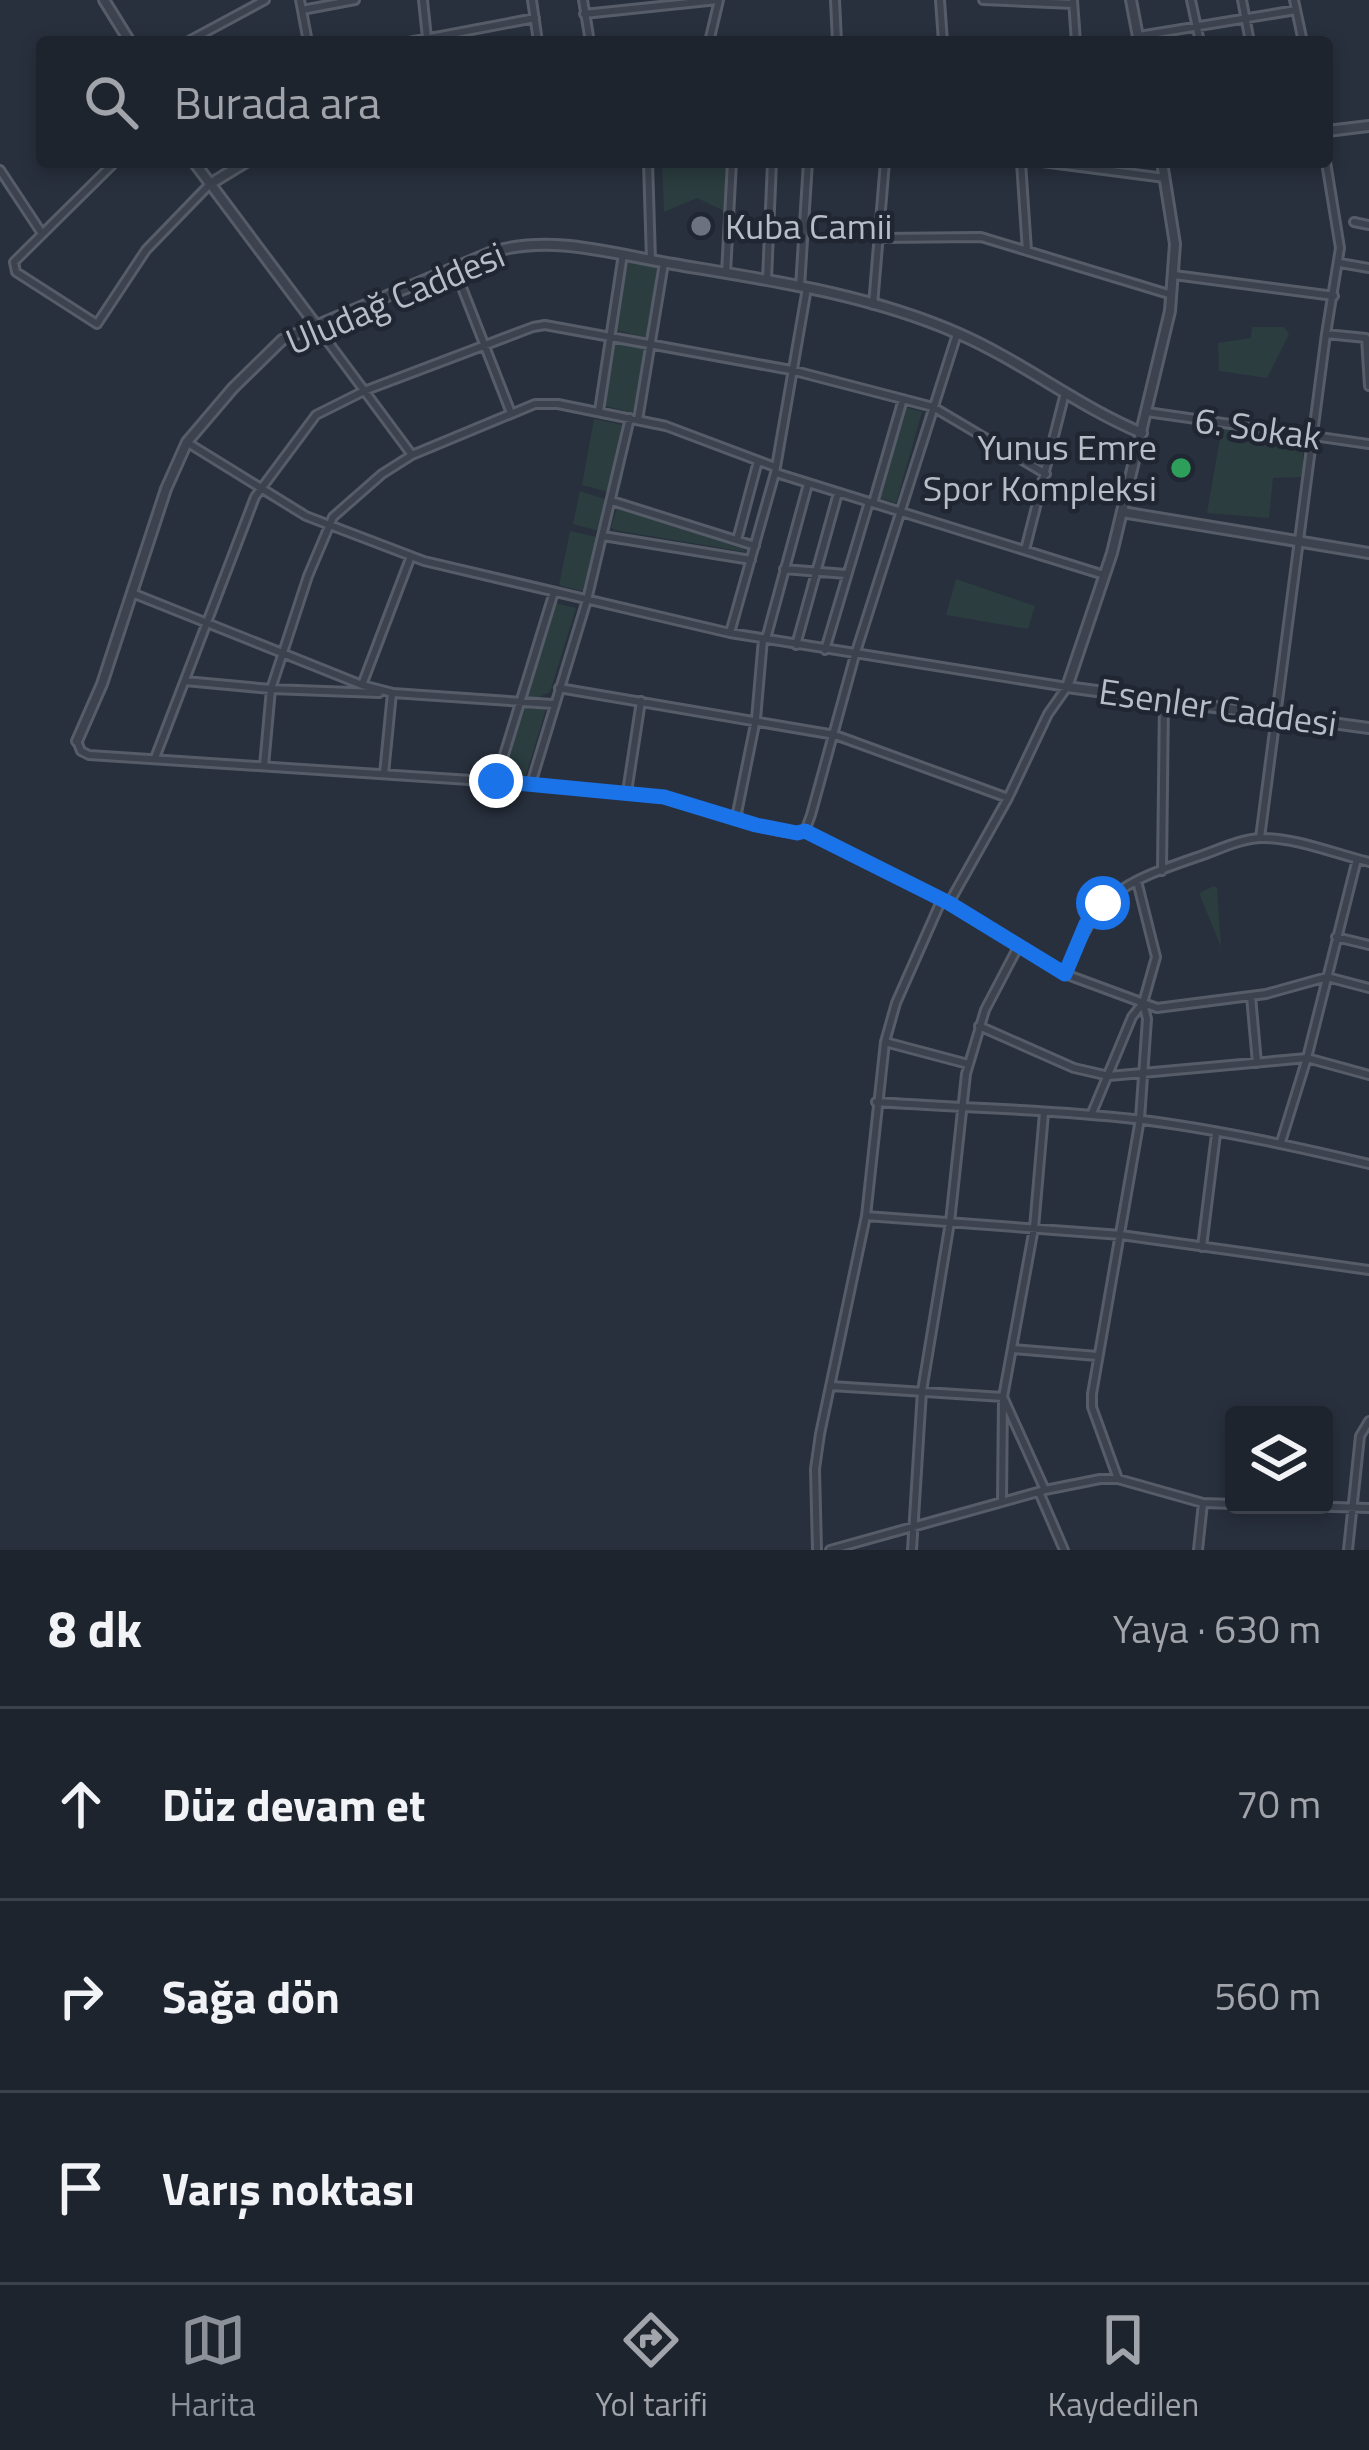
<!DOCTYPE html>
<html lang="tr">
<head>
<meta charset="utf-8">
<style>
	:root { --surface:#1e242e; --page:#2b303a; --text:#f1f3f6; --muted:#a1a4aa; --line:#3c414a; --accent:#8c9099 }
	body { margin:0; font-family:"Titillium Web",sans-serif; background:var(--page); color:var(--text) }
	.controls { position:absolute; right:36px; bottom:36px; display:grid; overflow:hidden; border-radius:12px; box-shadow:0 6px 18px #0003 }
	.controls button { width:108px; height:108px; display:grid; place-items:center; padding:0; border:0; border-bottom:3px solid var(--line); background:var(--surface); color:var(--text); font:60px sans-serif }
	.stop { position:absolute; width:36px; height:36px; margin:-27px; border:9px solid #1a73e8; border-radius:50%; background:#fff }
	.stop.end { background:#1a73e8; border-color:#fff; box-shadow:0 3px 12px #0008 }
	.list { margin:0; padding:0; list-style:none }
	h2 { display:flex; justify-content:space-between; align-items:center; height:156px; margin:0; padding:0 48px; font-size:51px }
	h2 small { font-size:39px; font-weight:400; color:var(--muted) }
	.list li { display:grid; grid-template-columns:78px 1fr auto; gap:36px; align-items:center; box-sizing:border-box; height:192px; padding:0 48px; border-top:3px solid var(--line) }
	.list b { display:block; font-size:45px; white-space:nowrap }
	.list em { font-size:39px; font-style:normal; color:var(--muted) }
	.icon { flex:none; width:66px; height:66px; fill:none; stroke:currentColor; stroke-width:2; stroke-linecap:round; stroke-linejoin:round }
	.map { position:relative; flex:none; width:1369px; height:1550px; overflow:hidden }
	.search { position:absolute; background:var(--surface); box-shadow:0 6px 18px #0003; left:36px; right:36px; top:36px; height:132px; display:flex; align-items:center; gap:30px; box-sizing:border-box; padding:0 42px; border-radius:12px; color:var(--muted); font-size:45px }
	.sheet { height:732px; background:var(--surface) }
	nav { display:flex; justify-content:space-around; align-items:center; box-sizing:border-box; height:168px; border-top:3px solid var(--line); background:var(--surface); font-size:33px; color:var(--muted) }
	nav a { display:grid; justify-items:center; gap:6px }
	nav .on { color:var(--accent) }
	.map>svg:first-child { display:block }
	.green { fill:#2b3d3f }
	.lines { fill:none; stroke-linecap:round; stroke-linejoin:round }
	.minor-casing { stroke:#565d68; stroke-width:12 }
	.tertiary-casing { stroke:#565d68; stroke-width:14 }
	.minor { stroke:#3c424e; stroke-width:6 }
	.tertiary { stroke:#3c424e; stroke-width:8 }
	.route { stroke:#1a73e8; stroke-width:15 }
	.worship-dot { fill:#6b7280; stroke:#202733; stroke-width:4.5 }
	.leisure-dot { fill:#2e9e5b; stroke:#202733; stroke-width:4.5 }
	.labels { text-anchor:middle; stroke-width:9; stroke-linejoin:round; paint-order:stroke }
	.poi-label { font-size:36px; fill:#b8bec8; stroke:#202733; text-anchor:start }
	.street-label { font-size:36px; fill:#b8bec8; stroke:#202733 }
</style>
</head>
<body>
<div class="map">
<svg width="1369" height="1550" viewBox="0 0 1369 1550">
	<rect width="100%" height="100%" fill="#28303d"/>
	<!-- green -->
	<path class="green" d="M662,162H728L726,212L697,198L664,212Z
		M630,259L657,268L647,338L616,330L625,263Z
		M1252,327H1284L1289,334L1267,378L1219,371L1218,343L1251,338Z
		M615,341L645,348L634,413L602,405Z
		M905,407L922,412L896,503L880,498Z
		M594,419L623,425L609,492L582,485Z
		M1222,427L1298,438L1303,446V477L1273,478L1269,518L1207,513Z
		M580,491L607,500L599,531L573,524Z
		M617,508L743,549L746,552L614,530L611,527Z
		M570,531L597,537L586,592L559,585Z
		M956,579L1035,606L1028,629L946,615Z
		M555,603L576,608L550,692L535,699L526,697Z
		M522,708L546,709L524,781L502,778Z
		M1214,886L1217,888L1221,947L1199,893Z"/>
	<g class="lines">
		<!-- minor casing -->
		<g class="minor-casing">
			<path id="minor" d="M300,0L308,42
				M423,0L427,38
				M532,0L538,42
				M583,0L590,42
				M835,0L837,42
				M940,0L943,42
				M983,0L1073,4
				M1073,0L1076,42
				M1191,0L1200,42
				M1242,0L1250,42
				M1294,0L1303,42
				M302,10L355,0
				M584,14L718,0
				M1139,36L1296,10
				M187,42L265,0
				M409,42L535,18
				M709,42L719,0
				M115,162L14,262L16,272L97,324L146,250L210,184
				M648,162L651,260
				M1021,162L1027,251
				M1042,162L1165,178
				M0,170L41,232
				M1354,222L1369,225
				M881,238L981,237L1172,295
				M1340,263L1369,268
				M454,267L511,413
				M726,273L732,162
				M1174,275L1334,296
				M767,280L772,162
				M800,287L808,162
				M873,305L885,162
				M317,327L412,455
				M1326,334L1366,338
				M1366,338L1369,386
				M599,411L623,254
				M1147,412L1369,444
				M630,418L587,600L531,784L664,797L738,819
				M638,420L664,263
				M188,443L306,516L424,561L730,633L1067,687L1048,714L1008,798L949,903
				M776,473L1104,575
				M612,501L755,546
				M873,503L903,399
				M603,536L751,560
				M737,540L758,461
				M1025,550L1065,393
				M784,569L846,574
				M132,593L362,685L393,693L552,704
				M730,633L775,473L807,288
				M763,639L756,719L737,813L740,819C759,826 785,836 805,831L811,815L855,655L957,334
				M766,639L808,484
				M796,645L838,493
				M825,650L869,502
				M185,681L271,689L379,693
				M362,685L411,556
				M559,688L835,735L1008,798
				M77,741L81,751L89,755L531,784
				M155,758L255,497L316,415L364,391L533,327L545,325L791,370L933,407L1046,474
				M264,766L271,689L308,576L333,517L382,474L412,455L535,404H558L666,426L775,467
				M384,774L392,693
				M496,781L554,592
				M627,792L641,701
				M805,831L949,903L1065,974L1157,1008L1266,994L1327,977L1369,988
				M1260,838L1326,334L1340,248L1326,162
				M1162,871L1164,700
				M1336,937L1369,945
				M1065,974C1099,893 1116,885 1197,857C1216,851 1239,839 1260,838C1295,837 1335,854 1369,862
				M1251,996L1257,1063
				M979,1026L1074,1068L1109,1076L1307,1058L1369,1075
				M885,1042L968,1064
				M876,1102C962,1108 1049,1109 1134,1119C1211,1128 1294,1146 1369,1164
				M1044,1113L1034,1228L1003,1397L1045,1490
				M1092,1113L1132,1017L1143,1003L1156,957L1137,881
				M1281,1142L1307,1058L1357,859
				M866,1216L1121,1235L1369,1270
				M1202,1247L1216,1134
				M1012,1349L1097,1356
				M831,1386L1003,1397L1002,1502
				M1118,1479L1092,1407V1394L1140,1119L1147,1019L1143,1003
				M1039,1492L1064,1550
				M1264,1505L1369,1508
				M817,1550L815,1469L820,1434L866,1216L885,1042L896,1003L942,899
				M830,1550L1045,1490L1100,1479H1118L1203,1503L1234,1504
				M912,1550L922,1391L950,1222L966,1074L985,1010L1019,945
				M1198,1550L1203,1503
				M1348,1550L1360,1436L1369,1421"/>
		</g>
		<!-- tertiary casing -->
		<g class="tertiary-casing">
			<path id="tertiary" d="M104,0L130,42
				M1131,0L1139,42
				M1327,131L1369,126
				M194,162L315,324
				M1162,162L1175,244L1170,311L1112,553L1067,687L1369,728
				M210,184L246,162
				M1122,512L1369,553
				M77,741L102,684L166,489L187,442L233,388L282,340L492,252C554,234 612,254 673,264C768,280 868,294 957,333C1022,361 1077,406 1142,433"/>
		</g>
		<!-- minor -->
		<use href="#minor" class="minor"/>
		<!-- tertiary -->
		<use href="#tertiary" class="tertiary"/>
	</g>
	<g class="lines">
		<!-- route -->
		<path class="route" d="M496,781L664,797L756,825L797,833L805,831L949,903L1065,974L1086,924L1103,903"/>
	</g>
	<!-- markers -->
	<circle class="worship-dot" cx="701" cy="226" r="12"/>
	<circle class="leisure-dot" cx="1181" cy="468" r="12"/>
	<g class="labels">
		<!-- poi labels -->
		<g class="poi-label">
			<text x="725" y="239">Kuba Camii</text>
			<text x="1157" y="460" text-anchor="end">Yunus Emre<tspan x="1157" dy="41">Spor Kompleksi</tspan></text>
		</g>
		<!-- street labels -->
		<g class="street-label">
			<text transform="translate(395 298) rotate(-23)" y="13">Uludağ Caddesi</text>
			<text transform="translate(1258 428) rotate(8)" y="13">6. Sokak</text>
			<text transform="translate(1218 707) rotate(8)" y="13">Esenler Caddesi</text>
		</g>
	</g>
</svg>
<div class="controls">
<button><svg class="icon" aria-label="layers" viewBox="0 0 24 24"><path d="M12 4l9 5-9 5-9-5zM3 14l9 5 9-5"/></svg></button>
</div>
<div class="stop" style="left:1103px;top:903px"></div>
<div class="stop end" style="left:496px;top:781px"></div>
<div class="search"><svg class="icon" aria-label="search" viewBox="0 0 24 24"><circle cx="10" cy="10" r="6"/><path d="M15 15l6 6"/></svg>Burada ara</div>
</div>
<section class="sheet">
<h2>8 dk<small>Yaya · 630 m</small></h2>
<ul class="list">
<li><svg class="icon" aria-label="ahead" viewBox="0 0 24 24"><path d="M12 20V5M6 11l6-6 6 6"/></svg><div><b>Düz devam et</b></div><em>70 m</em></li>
<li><svg class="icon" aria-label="right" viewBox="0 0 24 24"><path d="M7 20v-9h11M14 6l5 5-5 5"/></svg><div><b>Sağa dön</b></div><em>560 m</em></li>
<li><svg class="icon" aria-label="arrive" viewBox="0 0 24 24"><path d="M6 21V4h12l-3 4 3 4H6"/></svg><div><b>Varış noktası</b></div></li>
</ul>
</section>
<nav>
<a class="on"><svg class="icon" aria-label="map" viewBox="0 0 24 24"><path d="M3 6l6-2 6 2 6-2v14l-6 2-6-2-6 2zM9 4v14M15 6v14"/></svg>Harita</a>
<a><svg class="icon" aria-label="directions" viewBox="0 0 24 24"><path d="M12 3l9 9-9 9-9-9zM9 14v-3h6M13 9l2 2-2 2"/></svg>Yol tarifi</a>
<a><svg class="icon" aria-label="saved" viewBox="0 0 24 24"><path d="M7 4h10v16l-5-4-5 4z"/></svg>Kaydedilen</a>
</nav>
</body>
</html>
